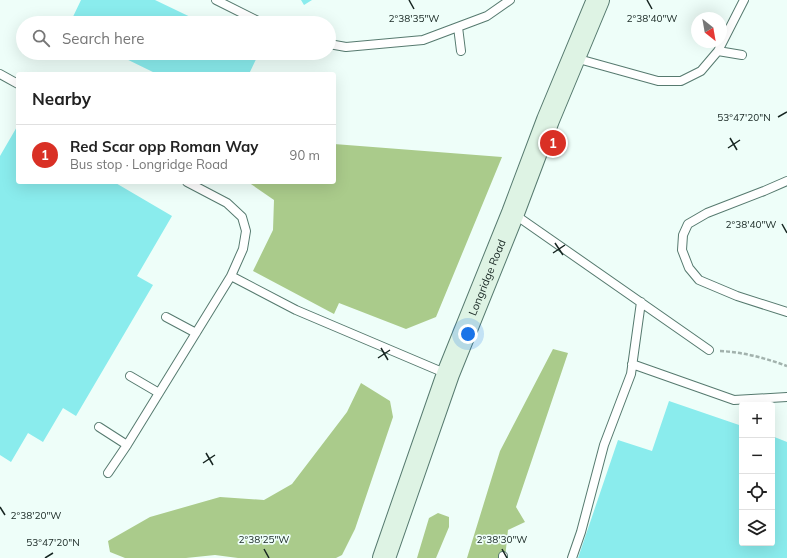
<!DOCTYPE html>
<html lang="en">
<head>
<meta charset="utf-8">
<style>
	:root { --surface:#fff; --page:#f2f2f2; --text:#222; --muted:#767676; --line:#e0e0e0; --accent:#d93025 }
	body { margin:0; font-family:Mulish,sans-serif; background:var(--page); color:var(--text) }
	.controls { position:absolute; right:12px; bottom:12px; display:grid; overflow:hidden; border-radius:4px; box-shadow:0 4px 16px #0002 }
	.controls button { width:36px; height:36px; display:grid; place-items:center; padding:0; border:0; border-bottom:1px solid var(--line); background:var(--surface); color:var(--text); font:20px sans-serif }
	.compass { position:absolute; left:691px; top:12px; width:36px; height:36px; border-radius:50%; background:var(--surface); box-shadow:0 4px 16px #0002; rotate:149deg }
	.you { position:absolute; left:468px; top:334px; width:14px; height:14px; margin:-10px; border:3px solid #fff; border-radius:50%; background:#1a73e8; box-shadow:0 0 0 6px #1a73e833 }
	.badge { display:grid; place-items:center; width:26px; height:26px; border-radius:50%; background:var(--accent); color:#fff; font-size:13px; font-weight:700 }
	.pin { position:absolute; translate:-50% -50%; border:2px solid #fff; box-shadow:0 1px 4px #0006 }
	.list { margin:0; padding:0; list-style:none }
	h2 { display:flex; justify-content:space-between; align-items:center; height:52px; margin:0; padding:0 16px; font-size:17px }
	h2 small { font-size:13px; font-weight:400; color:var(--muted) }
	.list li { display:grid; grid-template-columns:26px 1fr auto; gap:12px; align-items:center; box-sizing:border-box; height:60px; padding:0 16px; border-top:1px solid var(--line) }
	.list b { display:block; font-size:15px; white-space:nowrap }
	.list p { margin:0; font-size:13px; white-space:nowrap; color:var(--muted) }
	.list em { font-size:13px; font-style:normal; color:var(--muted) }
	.icon { flex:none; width:22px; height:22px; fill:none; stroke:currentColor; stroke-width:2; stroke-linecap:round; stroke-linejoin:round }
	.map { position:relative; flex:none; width:787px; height:558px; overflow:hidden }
	.search { position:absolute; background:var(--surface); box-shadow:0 4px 16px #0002; left:16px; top:16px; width:320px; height:44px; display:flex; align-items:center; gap:10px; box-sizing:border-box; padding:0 14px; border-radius:22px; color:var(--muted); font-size:15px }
	.panel { position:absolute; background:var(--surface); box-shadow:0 4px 16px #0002; left:16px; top:72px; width:320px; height:112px; border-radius:4px }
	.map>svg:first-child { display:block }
	.forest { fill:#aacb8b }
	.building { fill:#8aeced }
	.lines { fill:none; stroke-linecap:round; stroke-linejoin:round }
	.lane-casing { stroke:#567a6f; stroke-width:10 }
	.secondary-casing { stroke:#567a6f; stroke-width:24 }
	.path { stroke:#a2b2ad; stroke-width:2.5; stroke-dasharray:4 2; stroke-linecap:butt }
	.lane { stroke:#fff; stroke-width:8 }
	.secondary { stroke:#def3e4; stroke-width:22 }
	.ticks { fill:none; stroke:#162521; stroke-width:1.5 }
	.labels { text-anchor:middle; stroke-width:3.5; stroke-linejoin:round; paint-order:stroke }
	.street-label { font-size:11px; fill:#162521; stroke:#eefef9 }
	.ticks-label { font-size:10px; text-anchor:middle; fill:#162521; stroke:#eefef9; stroke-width:3.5; stroke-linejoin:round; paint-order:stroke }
</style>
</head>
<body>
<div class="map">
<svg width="787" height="558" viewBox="0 0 787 558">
	<rect width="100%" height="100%" fill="#eefef9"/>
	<!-- forest -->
	<path class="forest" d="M334,144L502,157L436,317L406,329L339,303L334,314L253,271L273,230L274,200L248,182H334Z
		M553,349L568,353L516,507L525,522L508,530L505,558H467L500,451Z
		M361,383L390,401L393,417L355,529L342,555L336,558H238L215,555L186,558H125L110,552L108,541L150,517L220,497L264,500L292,484L347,412Z
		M438,513L449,517V527L436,558H417L429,518Z"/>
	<!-- building -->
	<path class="building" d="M81,0H155L203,23H70Z
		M301,0H312L304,5Z
		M114,53H259L249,74H157Z
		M18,125V182H114L172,216L137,276L153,285L76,416L63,408L43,442L28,433L11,462L0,455V156Z
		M669,401L742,426V543H772V436L787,442V558H578L618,440L652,451Z"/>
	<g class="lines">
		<!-- lane casing -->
		<g class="lane-casing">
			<path id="lane" d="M216,0L262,23
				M458,27L461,51
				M329,44L346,47L423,40L487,16L510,0
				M718,51L742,55
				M575,58L658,81H681L701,71L718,51L744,0
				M0,74L18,84
				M787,181L764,191L707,213L688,224L683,235L682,250L689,268L699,280L737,296L787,312
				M187,182L227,203L242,217L246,231L243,249L231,276
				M514,214L709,350
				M166,317L196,333
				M632,364L734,400L787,397
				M130,376L159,393
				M99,427L127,445
				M108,473L127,445L231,276L296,310L447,374
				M503,558V556
				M572,558L581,532L604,445L631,374L641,302"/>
		</g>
		<!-- secondary casing -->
		<g class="secondary-casing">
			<g id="secondary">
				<path id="s1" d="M384,558L448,374L513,213L548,120L598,0"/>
			</g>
		</g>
		<!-- path -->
		<path class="path" d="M720,351C743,352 765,358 787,366"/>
		<!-- lane -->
		<use href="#lane" class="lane"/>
		<!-- secondary -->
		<use href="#secondary" class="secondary"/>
	</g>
	<!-- ticks -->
	<path class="ticks" d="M409,0L414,9M647,0L652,9M778,117L787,112M730,138L737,150M728,148L740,140M782,224L787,233M555,243L563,255M553,253L565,245M381,348L388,360M378,358L390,350M206,453L213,465M203,463L215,455M0,507L5,515M264,549L269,558M502,549L507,558M45,558L53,553"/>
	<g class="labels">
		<!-- street labels -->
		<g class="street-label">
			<text dy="4" stroke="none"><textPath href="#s1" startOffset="299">Longridge Road</textPath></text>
		</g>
	</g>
	<g class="ticks-label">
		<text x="414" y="22">2°38'35"W</text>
		<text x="652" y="22">2°38'40"W</text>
		<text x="744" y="121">53°47'20"N</text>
		<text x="751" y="228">2°38'40"W</text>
		<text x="36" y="519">2°38'20"W</text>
		<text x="264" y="543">2°38'25"W</text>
		<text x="502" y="543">2°38'30"W</text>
		<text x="53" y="546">53°47'20"N</text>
	</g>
</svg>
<div class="controls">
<button>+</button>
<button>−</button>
<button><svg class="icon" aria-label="locate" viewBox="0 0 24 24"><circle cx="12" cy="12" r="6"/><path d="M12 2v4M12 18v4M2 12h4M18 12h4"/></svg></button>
<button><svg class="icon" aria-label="layers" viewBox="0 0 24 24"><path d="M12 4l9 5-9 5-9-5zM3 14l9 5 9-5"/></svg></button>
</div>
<svg class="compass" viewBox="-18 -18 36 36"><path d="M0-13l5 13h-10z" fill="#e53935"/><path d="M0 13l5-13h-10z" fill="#767676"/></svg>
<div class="you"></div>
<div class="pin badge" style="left:553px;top:143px">1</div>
<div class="search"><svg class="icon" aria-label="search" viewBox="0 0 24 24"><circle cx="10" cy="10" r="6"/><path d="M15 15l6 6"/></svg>Search here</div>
<section class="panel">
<h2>Nearby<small></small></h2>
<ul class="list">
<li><span class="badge">1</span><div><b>Red Scar opp Roman Way</b><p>Bus stop · Longridge Road</p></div><em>90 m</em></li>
</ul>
</section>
</div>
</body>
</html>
